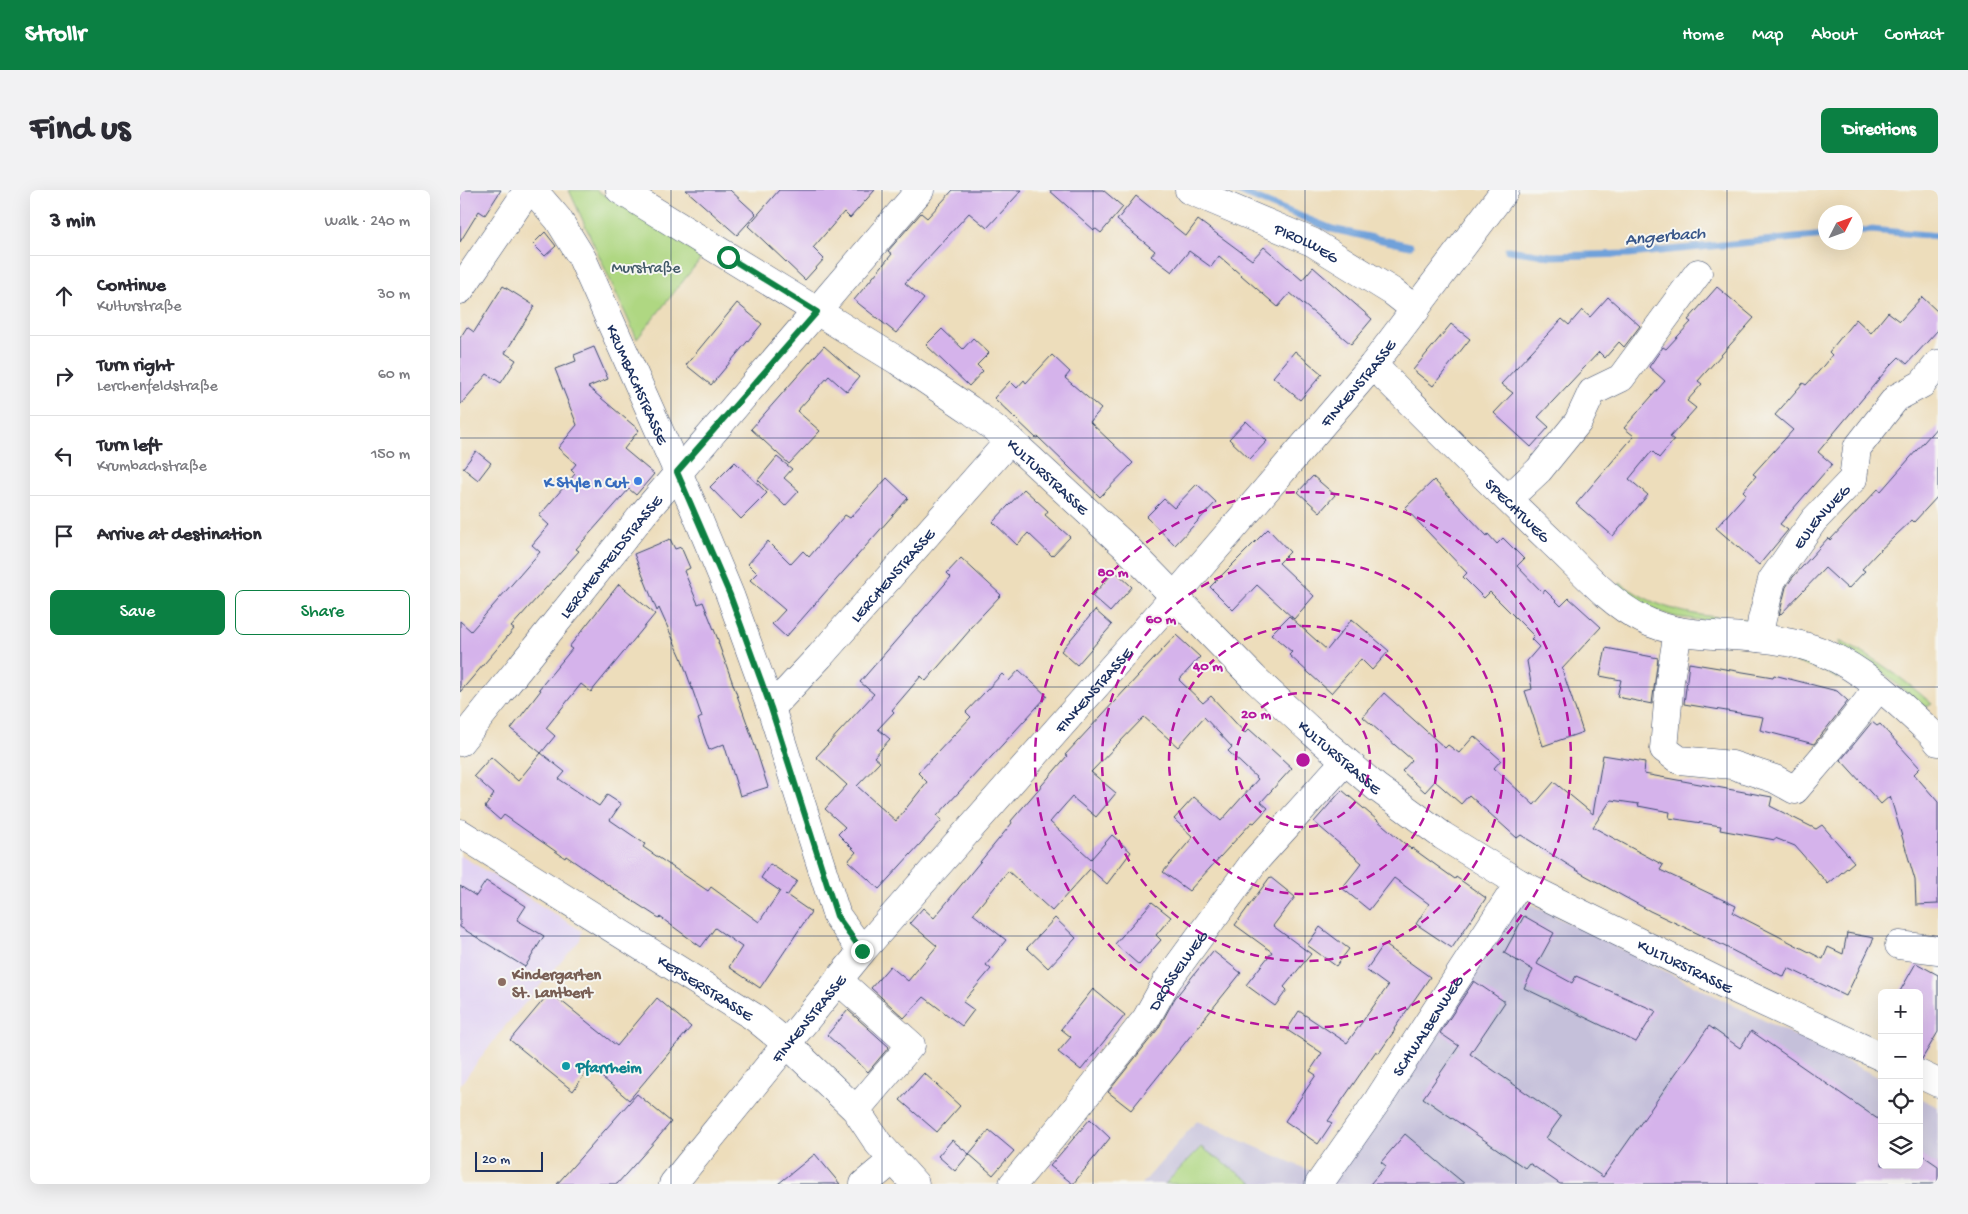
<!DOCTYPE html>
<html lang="en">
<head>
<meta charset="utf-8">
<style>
	:root { --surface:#fff; --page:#f2f2f3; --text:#2b2b33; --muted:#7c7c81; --line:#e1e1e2; --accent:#0b8043 }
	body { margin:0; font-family:"Gochi Hand",sans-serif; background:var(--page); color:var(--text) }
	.controls { position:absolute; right:15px; bottom:15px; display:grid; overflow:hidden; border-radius:8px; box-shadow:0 5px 20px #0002 }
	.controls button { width:45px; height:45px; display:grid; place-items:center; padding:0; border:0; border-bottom:1px solid var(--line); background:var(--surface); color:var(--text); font:25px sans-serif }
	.compass { position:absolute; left:1358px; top:15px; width:45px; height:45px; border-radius:50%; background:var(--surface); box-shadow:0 5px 20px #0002; rotate:48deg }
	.scale { position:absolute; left:15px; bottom:12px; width:68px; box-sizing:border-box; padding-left:5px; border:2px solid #1b2f5e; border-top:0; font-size:14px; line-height:18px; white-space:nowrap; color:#1b2f5e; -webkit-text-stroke:4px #f6f6f2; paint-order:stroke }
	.stop { position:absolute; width:15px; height:15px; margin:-11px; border:4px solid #0b8043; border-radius:50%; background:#fff }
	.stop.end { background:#0b8043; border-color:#fff; box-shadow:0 1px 5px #0008 }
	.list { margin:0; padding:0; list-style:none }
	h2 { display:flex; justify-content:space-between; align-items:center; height:65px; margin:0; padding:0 20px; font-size:21px }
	h2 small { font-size:16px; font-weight:400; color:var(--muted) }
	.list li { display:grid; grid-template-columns:32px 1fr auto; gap:15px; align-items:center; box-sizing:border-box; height:80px; padding:0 20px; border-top:1px solid var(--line) }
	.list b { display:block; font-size:19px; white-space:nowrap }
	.list p { margin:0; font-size:16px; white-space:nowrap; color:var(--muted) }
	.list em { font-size:16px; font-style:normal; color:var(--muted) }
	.actions { display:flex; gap:10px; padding:15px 20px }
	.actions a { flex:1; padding:11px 0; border:1px solid var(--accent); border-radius:8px; text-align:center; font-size:18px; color:var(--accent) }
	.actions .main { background:var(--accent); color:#fff }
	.icon { flex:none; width:28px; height:28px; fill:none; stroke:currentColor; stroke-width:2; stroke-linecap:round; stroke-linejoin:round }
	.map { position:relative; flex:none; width:1478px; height:994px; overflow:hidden; border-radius:8px }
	header { display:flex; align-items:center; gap:30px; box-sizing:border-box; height:70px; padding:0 25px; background:var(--accent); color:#fff }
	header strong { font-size:24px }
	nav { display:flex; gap:28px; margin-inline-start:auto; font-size:18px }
	.intro { display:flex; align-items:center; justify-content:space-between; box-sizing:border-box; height:120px; padding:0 30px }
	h1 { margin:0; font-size:35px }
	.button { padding:12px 22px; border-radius:8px; background:var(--accent); color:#fff; font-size:18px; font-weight:700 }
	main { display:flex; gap:30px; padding:0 30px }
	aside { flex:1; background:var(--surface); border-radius:8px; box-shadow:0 5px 20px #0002 }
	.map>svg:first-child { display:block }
	.built { fill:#e2d4f3 }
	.industrial { fill:#c5c0da }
	.green { fill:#afd782; stroke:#658370 }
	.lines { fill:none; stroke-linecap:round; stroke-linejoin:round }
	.stream { stroke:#70a1da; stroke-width:7 }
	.building { fill:#d5b3eb }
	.minor-casing { stroke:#3a496c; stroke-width:29 }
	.minor { stroke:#fff; stroke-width:28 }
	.route { stroke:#0b8043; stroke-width:6 }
	.grid { fill:none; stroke:#1b2f5e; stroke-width:1; stroke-opacity:0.55 }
	.ring { fill:none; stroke:#b5179e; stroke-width:2.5; stroke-dasharray:9 6 }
	.shop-dot { fill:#3f7fe0; stroke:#f6f6f2; stroke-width:2 }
	.education-dot { fill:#8d6e63; stroke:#f6f6f2; stroke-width:2 }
	.culture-dot { fill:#0f9aa8; stroke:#f6f6f2; stroke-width:2 }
	.labels { text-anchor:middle; stroke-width:4; stroke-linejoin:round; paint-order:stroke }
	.street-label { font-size:16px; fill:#1b2f5e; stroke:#f6f6f2 }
	.park-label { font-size:16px; fill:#405967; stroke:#f6f6f2 }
	.shop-label { font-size:16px; font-weight:bold; fill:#366cbe; stroke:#f6f6f2; text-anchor:end }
	.education-label { font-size:16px; font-weight:bold; fill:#785e54; stroke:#f6f6f2; text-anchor:start }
	.culture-label { font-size:16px; font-weight:bold; fill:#0d838f; stroke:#f6f6f2; text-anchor:start }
	.water-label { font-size:18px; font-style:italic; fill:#395789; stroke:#f6f6f2 }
	.centre { fill:#b5179e; stroke:#f6f6f2; stroke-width:2.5 }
	.ring-label { font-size:15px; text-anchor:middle; font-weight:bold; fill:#b5179e; stroke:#f6f6f2; stroke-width:4; stroke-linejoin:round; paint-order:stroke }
</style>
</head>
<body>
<header>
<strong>Strollr</strong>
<nav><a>Home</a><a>Map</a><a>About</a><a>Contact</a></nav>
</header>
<div class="intro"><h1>Find us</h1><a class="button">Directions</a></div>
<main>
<aside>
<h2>3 min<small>Walk · 240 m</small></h2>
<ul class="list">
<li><svg class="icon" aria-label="ahead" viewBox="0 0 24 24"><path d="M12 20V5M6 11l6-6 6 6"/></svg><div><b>Continue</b><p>Kulturstraße</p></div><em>30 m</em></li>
<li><svg class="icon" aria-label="right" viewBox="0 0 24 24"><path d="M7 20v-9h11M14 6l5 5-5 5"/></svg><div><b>Turn right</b><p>Lerchenfeldstraße</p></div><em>60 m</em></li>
<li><svg class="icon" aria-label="left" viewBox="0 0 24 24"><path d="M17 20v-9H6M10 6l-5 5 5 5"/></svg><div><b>Turn left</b><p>Krumbachstraße</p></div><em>150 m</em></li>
<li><svg class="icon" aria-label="arrive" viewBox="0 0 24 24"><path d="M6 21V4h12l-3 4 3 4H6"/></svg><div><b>Arrive at destination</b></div></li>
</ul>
<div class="actions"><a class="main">Save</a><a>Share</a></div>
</aside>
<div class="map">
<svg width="1478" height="994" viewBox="0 0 1478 994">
	<rect width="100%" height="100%" fill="#f6f6f2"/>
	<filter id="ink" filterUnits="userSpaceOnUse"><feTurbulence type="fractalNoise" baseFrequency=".02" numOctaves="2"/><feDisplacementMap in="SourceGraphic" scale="10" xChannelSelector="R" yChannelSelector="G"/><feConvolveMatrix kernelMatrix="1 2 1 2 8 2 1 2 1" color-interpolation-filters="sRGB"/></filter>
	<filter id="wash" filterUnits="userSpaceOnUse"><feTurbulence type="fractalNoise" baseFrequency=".0096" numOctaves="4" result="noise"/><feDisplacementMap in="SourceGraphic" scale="20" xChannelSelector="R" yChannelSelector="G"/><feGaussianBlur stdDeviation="1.12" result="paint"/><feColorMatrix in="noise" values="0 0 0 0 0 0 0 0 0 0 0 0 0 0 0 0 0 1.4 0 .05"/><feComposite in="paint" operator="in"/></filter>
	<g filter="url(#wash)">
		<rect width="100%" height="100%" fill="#edddbb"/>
		<!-- built -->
		<path class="built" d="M0,665L122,741L120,750L46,835L0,895Z"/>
		<!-- industrial -->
		<path class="industrial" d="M1058,708L1422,889V975H1459V908L1478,917V994H682L737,931L871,990Z"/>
		<!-- green -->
		<path class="green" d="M109,0H136L243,66L177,149Z
			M1160,393C1205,424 1239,426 1291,430L1287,436L1215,427L1191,419L1158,399Z
			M1379,451C1413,466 1444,489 1472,514L1465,518L1422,482L1380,459Z
			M1335,467L1378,482L1379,489L1363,481L1332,471Z
			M741,957L794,994H705Z"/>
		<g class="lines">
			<!-- stream -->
			<path class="stream" d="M775,0L872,39L950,56
				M1396,42L1411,40L1478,46
				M1048,60L1091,66L1169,64L1366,45"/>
		</g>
		<g id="blocks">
			<!-- building -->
			<path class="building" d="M0,0H41L25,25L19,21L0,52Z
				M226,0H270L296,24L277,45Z
				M319,0H415L390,28L384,22L353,58L364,69L345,90L288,36Z
				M493,0H562L527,38L509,23L445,93L464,109L436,143L394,110L432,64L428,61L461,23L467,28Z
				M589,0H643L663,17L641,43L636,39L634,40Z
				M676,6L726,46L738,30L792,70L804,57L842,90L853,77L912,129L891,154L830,103L818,117L759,66L751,77L729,61L712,82L691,66L695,61L657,30Z
				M85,42L96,56L85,66L73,54Z
				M43,96L75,116L45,163L56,170L41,193L27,184L0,215V148L7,137L14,142Z
				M1257,97L1294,128L1238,191L1242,194L1227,211L1236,218L1210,247L1214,250L1199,268L1192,261L1169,289L1188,305L1153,346L1116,314L1174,246L1164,238L1205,191L1189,177L1203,157L1206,159L1231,132L1228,130Z
				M1148,107L1180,136L1164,157L1159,152L1145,168L1139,162L1078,227L1089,237L1071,257L1034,223L1053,203L1041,194L1102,129L1109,135L1122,120L1130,127Z
				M1462,107L1478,122V140L1447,174L1439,167L1429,177L1358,262L1372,274L1320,334L1328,340L1299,375L1256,338L1286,304L1283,301L1296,286L1293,284L1333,240L1315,225L1343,193L1346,195L1359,181L1372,165L1369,162L1396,129L1411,143L1428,122L1440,131Z
				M277,113L302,134L251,195L226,175Z
				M991,134L1010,149L973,196L953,180Z
				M482,139L503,159L513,148L529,163L517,175L523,181L509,196L466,155Z
				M364,156L399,187L387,202L369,186L337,221L360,241L329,274L291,239Z
				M134,157L148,189L128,197L179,240L164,259L194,284L176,305L169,299L116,359L119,361L51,437L54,439L0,502V431L11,441L80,362L72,355L89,335L79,326L115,284L111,280L116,274L98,258L117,235L95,179L116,171L114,165Z
				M835,161L862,184L840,210L813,187Z
				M592,165L610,182L605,188L641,219L630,232L673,273L640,307L578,247L576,248L534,208L550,191L557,198L564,190L566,193Z
				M786,231L807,251L790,269L769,249Z
				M1478,236V306L1454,332L1452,330L1417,363L1402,379L1405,381L1388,399L1365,378L1319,426L1326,397L1333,387L1368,348L1370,350L1418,299L1421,301Z
				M16,261L31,273L18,290L3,278Z
				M317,267L332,279L324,288L339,301L325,316L298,290Z
				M275,272L307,303L281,329L250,297Z
				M853,286L875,305L860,322L838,302Z
				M427,288L448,308L326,447L312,434L325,420L290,390L297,383L288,374L308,351L331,374L343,361L349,367L385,325L390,328Z
				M974,290L1027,346L1028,344L1037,354L1043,348L1064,369L1057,376L1083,403L1085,400L1101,416L1109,408L1141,437L1102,479L1123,542L1083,556L1065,501L1072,499L1067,471L1079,457L1071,449L1074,446L1030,402L1024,408L1003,387L1007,383L945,318Z
				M737,294L756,312L715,355L686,327L704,309L714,318Z
				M564,299L588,321L585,325L610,347L592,366L568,343L557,355L533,332Z
				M808,339L830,362L819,373L854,406L834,429L797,395L773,420L750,397Z
				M210,349L215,359L221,357L230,378L224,381L238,414L243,412L259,452H258L293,550L308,597L280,606L264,554L249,560L238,529L242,527L221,467L199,418L197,421L174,364Z
				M501,368L541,405L509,439L510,440L466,491L461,486L432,520L434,522L418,539L430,549L414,567L420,572L397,596L436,631L467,592L458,583L511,527L506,522L542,484L549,491L559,480L587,506L477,626L482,630L419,699L388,671L396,662L378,644L385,637L365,619L387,595L356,567L414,504L400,492L491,387L487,383Z
				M655,381L672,397L650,422L632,406Z
				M159,394L195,424L131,502L121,494L86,538L95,546L81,563L105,582L99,589L139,616L147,605L161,614L150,630L185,654L183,657L248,701L251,697L299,732L320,701L301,688L310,674L337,691L327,706L325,704L351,722L300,798L269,777L282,757L255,738L241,757L200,727L199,728L154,699L106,666L105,668L44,625L40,630L25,617L34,604L14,586L31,567L58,591L81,563L51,539L81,500L79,499L112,459L109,457Z
				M635,420L652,435L617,475L601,461Z
				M829,426L867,460L892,429L929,461L912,480L901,469L871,503L829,465L832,462L811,444Z
				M716,445L740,467L719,490L743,513L751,506L785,543L789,539L832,578L801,612L808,618L794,633L792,632L729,701L703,682L733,647L714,629L734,607L761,631L798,589L768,561L772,557L744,527L718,557L684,527L631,582L656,603L636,627L612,607L590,632L631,669L652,645L671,662L647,694L630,679L592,721L548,681L513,724L546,750L526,775L531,779L503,812L514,820L502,836L464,807L444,828L411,798L430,776L448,791L477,756L450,733L463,718L474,728L552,633L551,631L607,566L605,565Z
				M1146,458L1198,468L1192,514L1157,507L1161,490L1140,486Z
				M1229,473L1313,487L1314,485L1377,501L1388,511L1354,554L1300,540L1303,527L1224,514Z
				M924,503L985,558L988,555L999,563L1014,546L1041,570L1034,578L1074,615L1094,592L1133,624L1143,565L1185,572L1184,584L1312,607L1310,616L1356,639L1362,635L1394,672L1368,694L1335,656L1315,648V650L1260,640L1261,636L1209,628L1210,622L1178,616L1179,614L1151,610L1133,637L1203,675L1200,680L1276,716L1273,723L1363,769L1368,757L1383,764L1387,743L1414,748L1386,806L1328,778L1324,787L1258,753L1190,721L1121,683L1061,645L1057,648L1009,605L1001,614L975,591L965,602L942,581L952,570L903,527Z
				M1412,532L1417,536L1420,534L1460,578L1454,584L1478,612V714L1456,715L1455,690L1430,606L1421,614L1381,570Z
				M882,600L951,659L952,658L995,689L996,687L1026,708L992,758L956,734L969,714L934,688L909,720L882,698L902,673L854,632Z
				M810,687L835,707L813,736L851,764L824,797L827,800L815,816L786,795L812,762L775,735Z
				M26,691L66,716L57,730L84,746L65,777L0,737V696L16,706Z
				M692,712L711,727L696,745L701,750L679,775L655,754Z
				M1064,726L1094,743L1077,774L1112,793L1116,786L1196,821L1176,852L1064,798L1073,780L1044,763Z
				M595,728L616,748L588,778L567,758Z
				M860,737L889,759L876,776L847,755Z
				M924,754L970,787L934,839L935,840L919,863L916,861L868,931L872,933L858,954L825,931L856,885L850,881L862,863L827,840L839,821L887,853L928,796L906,780Z
				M753,761L781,783L671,920L648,902L698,839L715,808Z
				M1456,773L1478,785V842L1462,869H1459V803H1439Z
				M1014,791L1045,812L1010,864L1101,927L1086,948L1143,987L1249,836L1280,858L1291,841L1422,932V975H1459V963L1478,976V994H1100L1069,973L1065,978L963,908L999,856L980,843Z
				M633,799L665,825L621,880L598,862L611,847L601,839Z
				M90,802L157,856L197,808L231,837L169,910L130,877L113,901L50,850Z
				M388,820L429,857L408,882L367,845Z
				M464,883L500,916L477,942L440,910Z
				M177,904L211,932L190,957L157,994H97Z
				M630,929L650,948L613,994L590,976Z
				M529,940L554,961L533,985L509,964Z
				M945,944L983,976L1005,994H910L926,976L921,972Z
				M492,950L509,964L495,981L478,966Z
				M355,964L380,994H318Z"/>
		</g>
	</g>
	<g filter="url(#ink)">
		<use href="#blocks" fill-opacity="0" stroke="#3a496c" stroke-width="1"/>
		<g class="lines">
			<!-- minor casing -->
			<g class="minor-casing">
				<g id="minor">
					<path id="s1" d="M73,0L98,29L122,68L233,316L270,405L311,518L377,726L402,761"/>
					<path id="s2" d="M160,0L438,171L509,219L550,250L665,356L794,488L851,541L916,597L983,646L1059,693L1262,793L1422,867"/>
					<path id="s3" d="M729,0L852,52L933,102L956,120"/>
					<path d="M0,100L68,0"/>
					<path id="s4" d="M913,175C973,235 1032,295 1093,353C1121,379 1148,412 1182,429C1217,447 1259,444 1297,448C1318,450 1344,454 1364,463C1405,480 1440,514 1472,544L1478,552"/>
					<path d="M1048,309L1079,280L1118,232L1132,202L1161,188L1238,83"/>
					<path d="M1218,441L1210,490L1204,559L1219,570L1272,575L1315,589L1335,600L1375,553L1419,497"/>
					<path id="s5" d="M1299,448L1302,429L1312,390L1354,330L1393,289L1397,258L1436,208L1462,194L1478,174"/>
					<path id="s6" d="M311,518L360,466L550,250"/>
					<path id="s7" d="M0,552L184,323L460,0"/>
					<path id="s8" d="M0,643L294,827L326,853L396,920L418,953L455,994"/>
					<path d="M1439,755L1478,760"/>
					<path d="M378,790L451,855L396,920"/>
					<path d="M1459,884L1478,893"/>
					<path id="s9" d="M213,994L402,761L715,406L913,175L1045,0"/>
					<path d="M404,994L433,970"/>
					<path id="s10" d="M553,994L605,932L686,829L707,791L794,672L885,571"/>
					<path id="s11" d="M859,994L918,910L1059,693"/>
				</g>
			</g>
			<!-- minor -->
			<use href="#minor" class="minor"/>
		</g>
	</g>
	<g class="lines" filter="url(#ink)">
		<!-- route -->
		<path class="route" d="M268,67L357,122L217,282L270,405L311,518L377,726L402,761"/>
	</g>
	<!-- grid -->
	<path class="grid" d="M211,0V994M422,0V994M633,0V994M845,0V994M1056,0V994M1267,0V994M0,248H1478M0,497H1478M0,746H1478"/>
	<!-- distance rings -->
	<g class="ring">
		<circle cx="843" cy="570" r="67"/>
		<circle cx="843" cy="570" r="134"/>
		<circle cx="843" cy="570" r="201"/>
		<circle cx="843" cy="570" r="268"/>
	</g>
	<!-- markers -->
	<circle class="shop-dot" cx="178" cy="291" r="5"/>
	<circle class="education-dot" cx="42" cy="792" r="5"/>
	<circle class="culture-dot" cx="106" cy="876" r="5"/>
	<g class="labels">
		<!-- street labels -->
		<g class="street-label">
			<text dy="6" stroke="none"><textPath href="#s3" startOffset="129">PIROLWEG</textPath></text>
			<text dy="6" stroke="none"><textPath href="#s9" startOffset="1054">FINKENSTRASSE</textPath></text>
			<text dy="6" stroke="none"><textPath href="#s1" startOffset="222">KRUMBACHSTRASSE</textPath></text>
			<text dy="6" stroke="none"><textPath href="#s2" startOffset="516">KULTURSTRASSE</textPath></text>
			<text dy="6" stroke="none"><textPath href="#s4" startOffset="205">SPECHTWEG</textPath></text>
			<text dy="6" stroke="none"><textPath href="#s5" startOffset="140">EULENWEG</textPath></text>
			<text dy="6" stroke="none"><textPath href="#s7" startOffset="239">LERCHENFELDSTRASSE</textPath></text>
			<text dy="6" stroke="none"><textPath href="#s6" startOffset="180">LERCHENSTRASSE</textPath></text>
			<text dy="6" stroke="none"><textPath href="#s9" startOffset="649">FINKENSTRASSE</textPath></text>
			<text dy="6" stroke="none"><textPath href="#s2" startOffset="921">KULTURSTRASSE</textPath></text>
			<text dy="6" stroke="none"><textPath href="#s2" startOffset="1326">KULTURSTRASSE</textPath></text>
			<text dy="6" stroke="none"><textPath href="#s10" startOffset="270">DROSSELWEG</textPath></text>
			<text dy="6" stroke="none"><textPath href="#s8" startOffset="290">KEPSERSTRASSE</textPath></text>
			<text dy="6" stroke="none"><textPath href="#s9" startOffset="214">FINKENSTRASSE</textPath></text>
			<text dy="6" stroke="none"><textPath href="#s11" startOffset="192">SCHWALBENWEG</textPath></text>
		</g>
		<!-- park labels -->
		<g class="park-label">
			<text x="186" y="82">Murstraße</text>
		</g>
		<!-- shop labels -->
		<g class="shop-label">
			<text x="168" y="297">K Style n Cut</text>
		</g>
		<!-- education labels -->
		<g class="education-label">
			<text x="52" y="789">Kindergarten<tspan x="52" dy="18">St. Lantbert</tspan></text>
		</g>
		<!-- culture labels -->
		<g class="culture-label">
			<text x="116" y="882">Pfarrheim</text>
		</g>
		<!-- water labels -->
		<g class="water-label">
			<text transform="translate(1205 45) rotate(-5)" y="6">Angerbach</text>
		</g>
	</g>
	<circle cx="843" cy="570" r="8" class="centre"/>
	<g class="ring-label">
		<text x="653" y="386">80 m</text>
		<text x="701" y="433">60 m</text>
		<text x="748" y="480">40 m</text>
		<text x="796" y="528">20 m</text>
	</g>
</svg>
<div class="controls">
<button>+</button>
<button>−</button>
<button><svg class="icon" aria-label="locate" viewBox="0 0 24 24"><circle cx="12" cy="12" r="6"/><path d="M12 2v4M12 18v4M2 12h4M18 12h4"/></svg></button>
<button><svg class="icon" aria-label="layers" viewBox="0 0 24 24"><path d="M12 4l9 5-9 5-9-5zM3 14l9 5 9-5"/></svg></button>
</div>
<svg class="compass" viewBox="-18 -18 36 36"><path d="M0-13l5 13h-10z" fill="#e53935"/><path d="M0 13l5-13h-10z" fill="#7c7c81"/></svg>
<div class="scale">20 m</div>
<div class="stop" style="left:268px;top:67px"></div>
<div class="stop end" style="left:402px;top:761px"></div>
</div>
</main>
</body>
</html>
